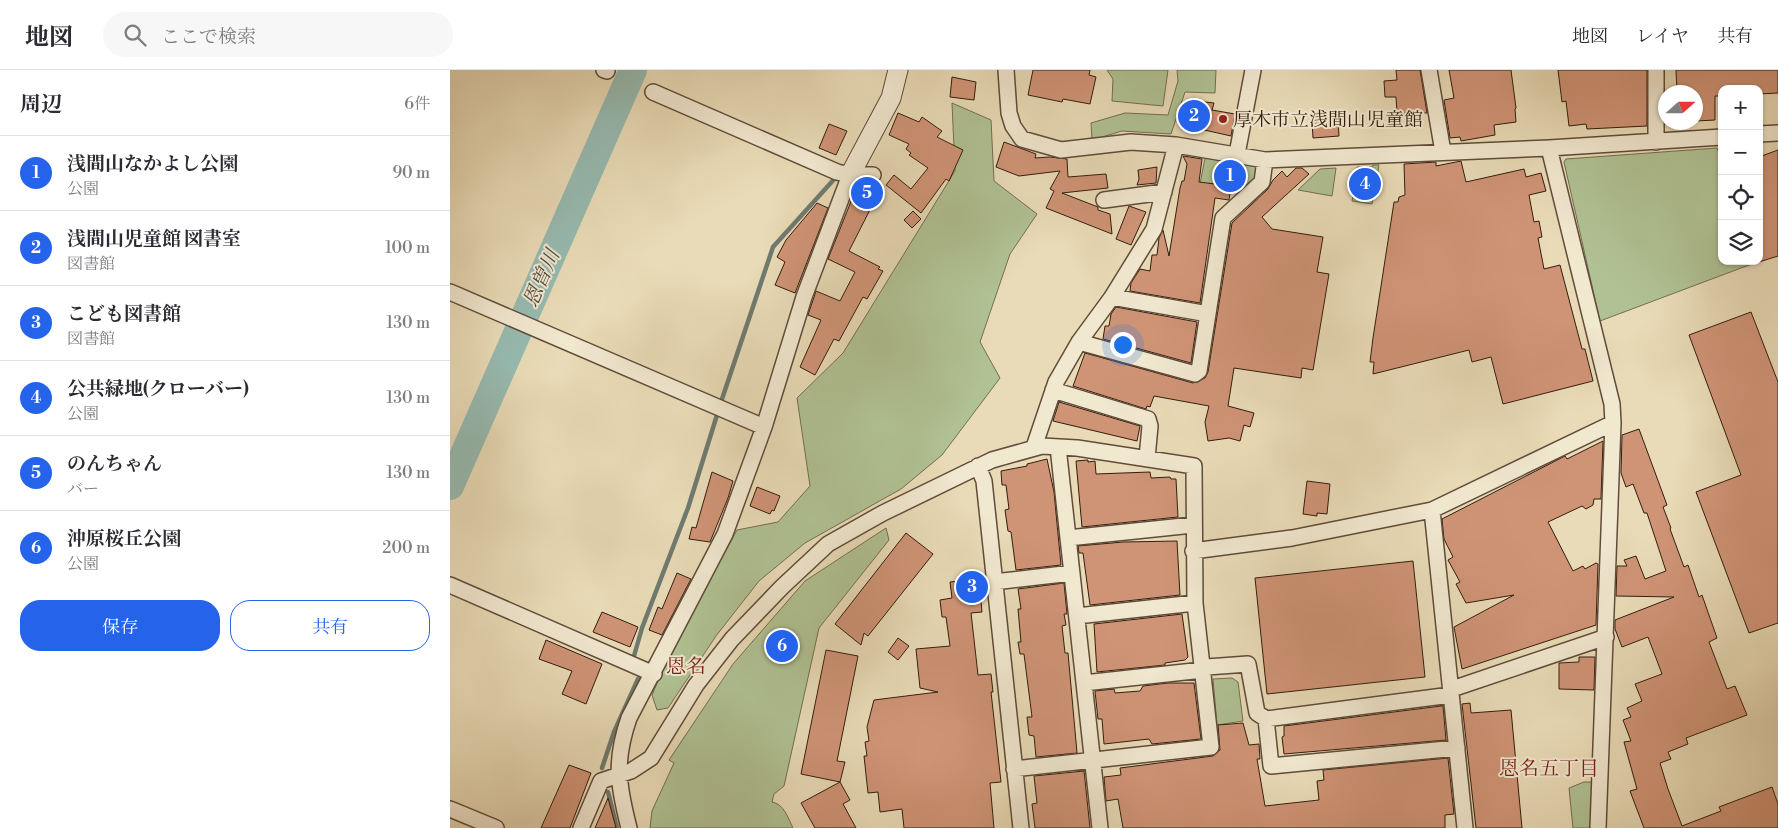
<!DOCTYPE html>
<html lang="ja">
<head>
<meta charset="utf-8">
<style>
	:root { --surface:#fff; --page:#f7f7f7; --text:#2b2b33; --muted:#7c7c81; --line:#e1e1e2; --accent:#2563eb }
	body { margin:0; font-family:"Libre Bodoni","Noto Serif JP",serif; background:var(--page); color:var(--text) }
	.controls { position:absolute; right:15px; top:15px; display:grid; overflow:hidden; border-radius:10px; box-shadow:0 1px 4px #0004 }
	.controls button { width:45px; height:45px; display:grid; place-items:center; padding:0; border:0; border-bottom:1px solid var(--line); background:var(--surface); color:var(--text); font:25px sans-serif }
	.compass { position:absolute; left:1208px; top:15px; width:45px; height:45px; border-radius:50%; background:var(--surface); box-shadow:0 1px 4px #0004; rotate:69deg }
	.you { position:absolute; left:672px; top:274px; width:18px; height:18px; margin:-12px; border:4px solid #fff; border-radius:50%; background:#1a73e8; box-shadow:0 0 0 8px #1a73e833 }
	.badge { display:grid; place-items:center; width:32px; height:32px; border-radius:50%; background:var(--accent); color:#fff; font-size:16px; font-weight:700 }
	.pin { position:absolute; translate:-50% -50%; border:2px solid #fff; box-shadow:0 1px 5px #0006 }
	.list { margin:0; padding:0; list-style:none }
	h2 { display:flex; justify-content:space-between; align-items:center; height:65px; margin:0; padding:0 20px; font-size:21px }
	h2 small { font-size:16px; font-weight:400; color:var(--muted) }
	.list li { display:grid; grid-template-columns:32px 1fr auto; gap:15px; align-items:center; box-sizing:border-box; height:75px; padding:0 20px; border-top:1px solid var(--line) }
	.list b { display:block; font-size:19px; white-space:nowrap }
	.list p { margin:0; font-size:16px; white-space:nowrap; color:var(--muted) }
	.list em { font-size:16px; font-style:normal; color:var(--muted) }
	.actions { display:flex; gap:10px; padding:15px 20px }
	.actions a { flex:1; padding:11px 0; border:1px solid var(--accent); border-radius:20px; text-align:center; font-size:18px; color:var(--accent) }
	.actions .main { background:var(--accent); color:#fff }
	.icon { flex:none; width:28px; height:28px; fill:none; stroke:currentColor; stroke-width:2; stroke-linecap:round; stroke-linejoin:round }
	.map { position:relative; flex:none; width:1328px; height:758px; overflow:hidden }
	header { display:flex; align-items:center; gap:30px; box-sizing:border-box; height:70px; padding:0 25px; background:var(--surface); border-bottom:1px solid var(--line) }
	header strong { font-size:24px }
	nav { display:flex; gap:28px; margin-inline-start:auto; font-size:18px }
	.search { width:350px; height:45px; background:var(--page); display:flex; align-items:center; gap:12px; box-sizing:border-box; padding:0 18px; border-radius:28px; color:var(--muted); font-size:19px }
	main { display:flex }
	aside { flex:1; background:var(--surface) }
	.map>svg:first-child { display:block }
	.green { fill:#b0c193; stroke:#726e51 }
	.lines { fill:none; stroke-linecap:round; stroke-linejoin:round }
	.stream { stroke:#6f7b70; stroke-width:4.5 }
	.river { stroke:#97bbb1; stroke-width:28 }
	.building { fill:#cf9476; stroke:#331c0f }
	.minor-casing { stroke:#604c39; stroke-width:18 }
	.tertiary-casing { stroke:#604c39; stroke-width:21 }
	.minor { stroke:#f1e8d0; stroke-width:15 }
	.tertiary { stroke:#f1e8d0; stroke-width:19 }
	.poi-dot { fill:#8f2418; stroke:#f1e8d0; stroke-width:2 }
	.labels { text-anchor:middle; stroke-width:4; stroke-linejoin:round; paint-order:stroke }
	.poi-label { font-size:19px; fill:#331c0f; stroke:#f1e8d0; text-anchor:start }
	.water-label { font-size:20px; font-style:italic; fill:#514c40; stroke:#f1e8d0 }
	.neighbourhood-label { font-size:20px; fill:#7a1f14; stroke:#f1e8d0 }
</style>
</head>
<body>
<header>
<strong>地図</strong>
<div class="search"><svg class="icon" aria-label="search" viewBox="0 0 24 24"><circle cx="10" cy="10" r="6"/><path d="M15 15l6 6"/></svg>ここで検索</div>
<nav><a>地図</a><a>レイヤ</a><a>共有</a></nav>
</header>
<main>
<aside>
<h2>周辺<small>6件</small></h2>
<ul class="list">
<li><span class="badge">1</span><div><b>浅間山なかよし公園</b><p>公園</p></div><em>90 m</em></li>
<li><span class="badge">2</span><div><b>浅間山児童館 図書室</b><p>図書館</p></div><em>100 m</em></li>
<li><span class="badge">3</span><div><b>こども図書館</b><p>図書館</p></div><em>130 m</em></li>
<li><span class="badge">4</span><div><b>公共緑地(クローバー)</b><p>公園</p></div><em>130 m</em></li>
<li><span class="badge">5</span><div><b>のんちゃん</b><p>バー</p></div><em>130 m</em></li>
<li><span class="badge">6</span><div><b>沖原桜丘公園</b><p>公園</p></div><em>200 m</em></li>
</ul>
<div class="actions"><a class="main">保存</a><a>共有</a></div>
</aside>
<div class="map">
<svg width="1328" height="758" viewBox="0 0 1328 758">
	<rect width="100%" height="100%" fill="#e9dbb7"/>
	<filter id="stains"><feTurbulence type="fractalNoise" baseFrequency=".004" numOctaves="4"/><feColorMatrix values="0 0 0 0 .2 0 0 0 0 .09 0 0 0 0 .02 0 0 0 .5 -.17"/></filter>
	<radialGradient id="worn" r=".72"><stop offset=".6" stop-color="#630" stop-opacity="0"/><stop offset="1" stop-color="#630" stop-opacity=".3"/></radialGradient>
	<!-- green -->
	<path class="green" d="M657,0H718L713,36L662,31L663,9Z
		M727,0H766L765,23L735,22L721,64L672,61L642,70L641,53L675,43L718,45L728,11Z
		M502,33L541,50L544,111L587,144L560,184L530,272L550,308L492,385L451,419L355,473L309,511L266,566L218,638L207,640L202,625L223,576L287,460L328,452L360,416L347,328L393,283L505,101Z
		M1267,78L1272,91V191L1307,192L1150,251L1114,92L1116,89Z
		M755,88L804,96L808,101L807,110L795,121L750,114Z
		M923,95H929L922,134L902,131L907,97H922Z
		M886,98L882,126L848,120L870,99Z
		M436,458L439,470L369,558L334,716L324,724L322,732C334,734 338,748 343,758H200L202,741L224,693L219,690L283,594L355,511Z
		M782,608L788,612L793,651L767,655L763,609Z
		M1134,712H1146L1145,758H1123L1119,718Z"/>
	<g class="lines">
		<!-- stream -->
		<path class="stream" d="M271,332L323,177L387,106
			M184,586L192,558L238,438L267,345
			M152,698L164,662L188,609
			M158,722L167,758"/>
		<!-- river -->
		<path class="river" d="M0,416L183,0"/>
	</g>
	<!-- building -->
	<path class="building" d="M583,0H640L639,5L646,7L640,34L613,29L612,32L578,25Z
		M946,0H970L977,43H947L946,27H935L934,11L947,10Z
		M999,0H1061L1066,38L1065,39L1066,52L1044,55L1045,65L1011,71L1010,67L1000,68L994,30L1004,28Z
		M1108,0H1197V56L1137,59L1136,54L1119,56L1116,31L1112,32Z
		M1226,0H1328V23L1309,24V19H1272V26H1265V50L1246,51V22H1227Z
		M502,7L526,12L524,30L500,27Z
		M737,30L764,33L762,40L785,44L781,66L732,55Z
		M448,43L469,52L472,47L492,61L487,67L513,80L499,111L496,109L471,143L436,115L444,105L461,119L478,98L459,85L461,83L456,79L459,74L439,65Z
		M888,49L889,66L863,68L862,51Z
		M379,54L397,61L386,85L369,78Z
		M554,72L586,84L585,88L600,87L617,89L618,107L656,104L658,118L612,123L648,137V140L660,144L662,164L596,138L604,121L600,119L610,101L569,106L546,97Z
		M1328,80V186L1309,192V87Z
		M733,86L752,89L749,112L781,116L779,130L765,128L750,233L680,221L681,213L690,199L700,201L702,185H707L709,168L713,160L719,186L730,118L732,111H734L737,94Z
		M1011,91L1016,112L1074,99L1076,107L1091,103L1096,121L1079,125L1084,152L1089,151L1092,167L1088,168L1094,199L1110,195L1132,279H1135L1143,311L1053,334L1041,287L1022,292L1019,280L923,304L924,292H920L923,268L944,132H948L949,127L955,125L954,94L986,92V96Z
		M707,97L706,113L687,115L689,109L688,100Z
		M846,98H852L859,104L812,147L822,159L873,167L867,202L879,204L863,300L852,298L851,308L784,298L778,336L804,343L800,357L794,355L790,371L779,368L758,371L755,352L759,336L704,326L700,337L697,336L696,339L623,316L635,283L743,313L755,308L758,302L782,153L818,119L823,110L832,101L837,107Z
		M408,114H416L429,122L399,181L430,197L428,199L433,201L417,229L413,227L389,271L384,269L365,305L350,297L371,250L358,245L366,221L390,231L405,202L378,189Z
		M367,133L378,138L345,223L325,215L335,192L327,187L336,170Z
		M679,136L696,142L681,175L666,169Z
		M463,141L471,149L462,158L454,150Z
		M666,237L747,252L741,293L653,269L655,256H659L661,244Z
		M1301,242L1328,312V553L1299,563L1246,422L1291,405L1239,265Z
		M609,332L690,356L687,371L603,351Z
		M1189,359L1217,435L1213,437L1221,458L1220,459L1234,497L1238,495L1249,527L1252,525L1267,568L1259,572L1277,619L1285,616L1297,645L1236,668L1238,674L1218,682L1221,689L1210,693L1218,719L1232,756L1271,741L1269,737L1322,717L1328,734V758H1194L1180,721L1187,719L1174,672L1181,671L1173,650L1181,647L1177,638L1192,631L1185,614L1212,604L1198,567L1172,577L1165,559V550L1224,527L1166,526L1167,496H1177L1174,490L1186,486L1195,509L1216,501L1197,443H1194L1183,414L1176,417L1171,403L1172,365Z
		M1153,371L1151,429H1144L1143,435L1136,439L1132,436L1098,452L1123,501L1133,496L1135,499L1146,493L1148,494L1146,555L1012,599L1004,557L1064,525L1016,533L1006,514L1010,512L998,490L1003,487L994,469L992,449L1115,386L1117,389Z
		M597,389L604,422L611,495L566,500L561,462L558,461L555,440L559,439L556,415H552L551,401L577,396V394Z
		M638,390V392L645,391L646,404L700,402L701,408L720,407L721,409H726L728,447L632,457L626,391Z
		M262,402L283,411L278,428L260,472L239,469L242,457L246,458Z
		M857,411L880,414L877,444L867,443V446L853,444Z
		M307,417L330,426L324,441L322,440L320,444L300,436Z
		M456,463L483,484L418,566L414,563L411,575L385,554Z
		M727,471L730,525L640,535L633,483H629L628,476L673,472Z
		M963,491L975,607L817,624L805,508Z
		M227,503L241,509L212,565L199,560L208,537L212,539Z
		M529,509L532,542L521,543L528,605L541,604L543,622H541L551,712L540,713L544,758H454L452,739L430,742L428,722L418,723L414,686H417L415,672L419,671L417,657L424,630L488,622L470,618L466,579L500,576L496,547H492L490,530L502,528L500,512Z
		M614,513L617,544H614L616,555L612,556L615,583H618L627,683L586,687L584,666L579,665L577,647H582L574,584H570L568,572H571L568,539H571L568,519Z
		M152,542L188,557L180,577L143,562Z
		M732,544L738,587L735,590L715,593V595L647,602L644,554Z
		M448,568L459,576L448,590L438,582Z
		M96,570L152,594L136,634L112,624L122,601L89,589Z
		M376,580L408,586L387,691L395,692L390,712L351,704Z
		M1129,587H1145L1144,620L1109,619V593L1129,592Z
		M718,613H744L751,669L702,674L699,669L654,674L652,649H648L645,621L664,619L665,623L690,621L693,616Z
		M1020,633L1021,643L1061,640L1072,758H1026L1012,634Z
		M991,636H993L996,670L834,684L832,667L834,666V656Z
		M793,653L799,675L809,674L810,689H807L815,736L869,730L867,711L874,710L873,700L998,688L1004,744L995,745V758H673L668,729L656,731L654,707L671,705L670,698L763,686L770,680L768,655Z
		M119,695L141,703L120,758H91Z
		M634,701L640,758H585L582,734L587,733L584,706Z
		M390,712L400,730L393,734L406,758H365L351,733Z
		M158,728L166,758H145Z"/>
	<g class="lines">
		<!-- minor casing -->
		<g class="minor-casing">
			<path id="minor" d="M154,0L157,1
				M556,0L559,43L563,56L572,69L611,80L681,72L726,75L815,90L1099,78L1272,67
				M979,0L993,82
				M1206,0V72
				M203,22L387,102L400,105H423
				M1309,64L1328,63
				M1099,78L1162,334L1163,353L1148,758
				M787,84L803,0
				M654,130L714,122
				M0,222L314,357
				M662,227L758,244
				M629,272L745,304L749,301L773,148L812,112L815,90
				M603,320L698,349L700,356L697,388
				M584,377L606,312L629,272L662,227L704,159L726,75
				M608,377L650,758
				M528,396L534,411L571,758
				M982,440L1015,758
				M618,468L743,455
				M743,481L842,468L982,440L1163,353
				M544,512L622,503
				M0,515L204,604
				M627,546L745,533
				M634,613L753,600L757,597L798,594L807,643L816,649L1001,625
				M1002,619L1156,567
				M816,649L821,696L1007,678
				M0,739L46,758
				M131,758L151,711L181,701L201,688L246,615L282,569L332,517L378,474L433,443L542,390L592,376L627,378L744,396L745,533L761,677L564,699
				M179,758C168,715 164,691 179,648L275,464L314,357L354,227L400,105"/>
		</g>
		<!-- tertiary casing -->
		<g class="tertiary-casing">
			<path id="tertiary" d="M400,105L441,28L448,0"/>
		</g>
		<!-- minor -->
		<use href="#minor" class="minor"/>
		<!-- tertiary -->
		<use href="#tertiary" class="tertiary"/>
	</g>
	<!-- markers -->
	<circle class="poi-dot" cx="773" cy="49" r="5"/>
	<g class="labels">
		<!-- poi labels -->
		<g class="poi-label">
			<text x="783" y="56">厚木市立浅間山児童館</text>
		</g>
		<!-- water labels -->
		<g class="water-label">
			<text transform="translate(91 208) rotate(-66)" y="7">恩曽川</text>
		</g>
		<!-- neighbourhood labels -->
		<g class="neighbourhood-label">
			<text x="236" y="603">恩名</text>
			<text x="1099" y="705">恩名五丁目</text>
		</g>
	</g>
	<rect width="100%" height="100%" filter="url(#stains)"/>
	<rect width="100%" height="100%" fill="url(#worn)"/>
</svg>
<div class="controls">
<button>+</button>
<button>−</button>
<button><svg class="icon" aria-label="locate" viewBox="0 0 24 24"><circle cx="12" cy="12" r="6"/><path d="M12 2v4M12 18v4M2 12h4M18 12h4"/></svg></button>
<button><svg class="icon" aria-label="layers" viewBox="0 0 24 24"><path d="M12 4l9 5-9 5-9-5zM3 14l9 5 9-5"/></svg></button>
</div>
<svg class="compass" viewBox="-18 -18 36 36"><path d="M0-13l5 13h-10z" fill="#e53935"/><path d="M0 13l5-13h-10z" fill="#7c7c81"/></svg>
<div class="you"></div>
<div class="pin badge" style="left:780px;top:106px">1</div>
<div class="pin badge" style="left:744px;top:46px">2</div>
<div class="pin badge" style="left:522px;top:517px">3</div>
<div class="pin badge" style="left:915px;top:114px">4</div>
<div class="pin badge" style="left:417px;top:123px">5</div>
<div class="pin badge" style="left:332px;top:576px">6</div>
</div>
</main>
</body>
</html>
